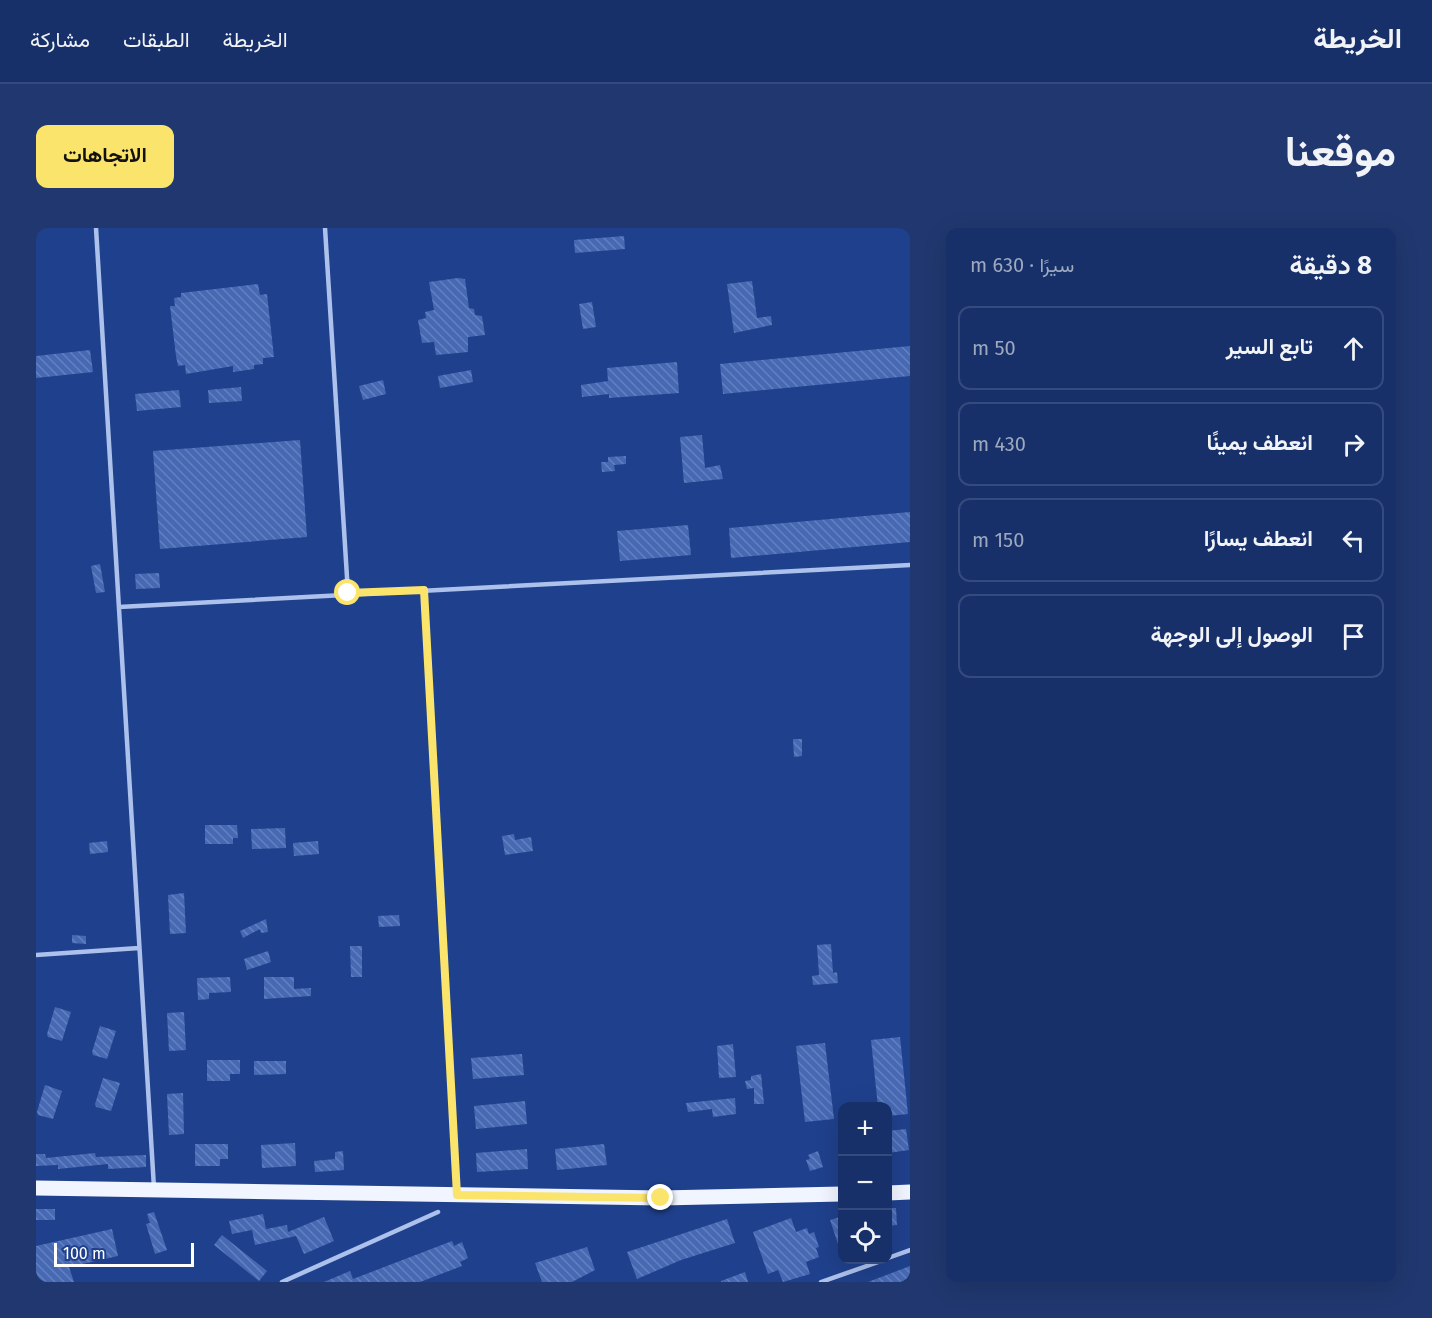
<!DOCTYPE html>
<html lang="ar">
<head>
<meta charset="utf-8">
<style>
	:root { --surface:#173069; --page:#20386f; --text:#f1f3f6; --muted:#9ea9c0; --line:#364b7d; --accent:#fbe46b }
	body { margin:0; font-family:"Fira Sans",Vazirmatn,sans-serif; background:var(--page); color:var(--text); direction:rtl }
	.controls { position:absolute; right:18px; bottom:18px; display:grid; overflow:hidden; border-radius:12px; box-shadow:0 6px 24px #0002 }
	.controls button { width:54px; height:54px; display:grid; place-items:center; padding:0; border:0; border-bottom:2px solid var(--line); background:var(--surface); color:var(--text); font:30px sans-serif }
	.scale { position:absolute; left:18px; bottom:15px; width:140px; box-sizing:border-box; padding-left:6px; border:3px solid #fff; border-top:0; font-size:16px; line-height:21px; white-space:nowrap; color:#fff; -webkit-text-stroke:4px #1f408c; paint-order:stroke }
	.stop { position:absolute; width:18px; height:18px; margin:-14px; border:4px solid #fbe46b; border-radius:50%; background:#fff }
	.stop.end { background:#fbe46b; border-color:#fff; box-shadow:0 2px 6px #0008 }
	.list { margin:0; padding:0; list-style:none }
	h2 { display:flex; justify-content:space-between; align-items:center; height:78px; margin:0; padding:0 24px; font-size:26px }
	h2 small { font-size:20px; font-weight:400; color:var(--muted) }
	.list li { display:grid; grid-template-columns:39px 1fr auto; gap:18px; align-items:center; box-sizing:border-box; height:84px; margin:0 12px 12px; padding:0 12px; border:2px solid var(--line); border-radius:12px }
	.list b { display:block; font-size:22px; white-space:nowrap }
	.list em { font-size:20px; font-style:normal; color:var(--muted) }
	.icon { flex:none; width:33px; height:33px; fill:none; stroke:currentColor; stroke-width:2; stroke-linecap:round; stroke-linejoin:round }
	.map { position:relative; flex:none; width:874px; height:1054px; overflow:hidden; direction:ltr; border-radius:12px }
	header { display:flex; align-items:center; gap:36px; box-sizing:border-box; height:84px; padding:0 30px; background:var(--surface); border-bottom:2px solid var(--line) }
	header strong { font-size:28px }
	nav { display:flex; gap:33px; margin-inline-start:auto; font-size:21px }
	.intro { display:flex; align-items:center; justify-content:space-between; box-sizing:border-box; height:144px; padding:0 36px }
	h1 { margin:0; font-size:42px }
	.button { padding:15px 27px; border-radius:12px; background:var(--accent); color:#111; font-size:21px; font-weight:700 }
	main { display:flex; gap:36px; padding:0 36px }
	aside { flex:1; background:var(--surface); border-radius:12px; box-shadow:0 6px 24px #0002 }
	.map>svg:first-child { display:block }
	.building { fill:url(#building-back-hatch) }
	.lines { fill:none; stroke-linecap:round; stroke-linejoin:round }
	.service { stroke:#acc1ec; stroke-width:4.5 }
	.primary { stroke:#f1f5ff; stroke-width:15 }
	.route { stroke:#fbe46b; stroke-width:8 }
</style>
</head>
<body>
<header>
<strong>الخريطة</strong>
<nav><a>الخريطة</a><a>الطبقات</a><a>مشاركة</a></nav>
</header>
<div class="intro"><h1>موقعنا</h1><a class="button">الاتجاهات</a></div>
<main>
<aside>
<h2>8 دقيقة<small>سيرًا · 630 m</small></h2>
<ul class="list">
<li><svg class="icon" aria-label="ahead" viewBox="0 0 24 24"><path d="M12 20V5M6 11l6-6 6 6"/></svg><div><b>تابع السير</b></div><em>50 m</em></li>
<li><svg class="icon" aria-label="right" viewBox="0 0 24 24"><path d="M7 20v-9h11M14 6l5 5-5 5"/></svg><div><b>انعطف يمينًا</b></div><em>430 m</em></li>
<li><svg class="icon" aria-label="left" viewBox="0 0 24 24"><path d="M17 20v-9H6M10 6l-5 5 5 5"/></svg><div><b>انعطف يسارًا</b></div><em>150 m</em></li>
<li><svg class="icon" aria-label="arrive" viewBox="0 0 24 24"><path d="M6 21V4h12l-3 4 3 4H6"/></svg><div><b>الوصول إلى الوجهة</b></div></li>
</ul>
</aside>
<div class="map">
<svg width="874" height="1054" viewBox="0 0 874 1054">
	<defs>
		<pattern id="building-back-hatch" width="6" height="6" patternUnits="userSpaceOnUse" patternTransform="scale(1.5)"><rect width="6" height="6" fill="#4769b4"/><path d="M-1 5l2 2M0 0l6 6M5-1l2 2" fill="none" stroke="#6380bf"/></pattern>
	</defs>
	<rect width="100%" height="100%" fill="#1f408c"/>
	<!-- building -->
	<path class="building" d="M588,8L589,21L539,25L538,12Z
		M422,50L429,51L433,80L438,81L439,87L446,88L449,107L432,109V124L400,127L398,114L386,115L382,92L390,90L389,84L398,82L393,54Z
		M716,53L721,90L735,88L736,97L698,105L691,56Z
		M222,56L224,67L231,66L238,129L227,130V136L218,137V141L197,144V138L150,146L149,137L142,138L140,128L134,78H139L138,70L145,69V65Z
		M556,74L560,99L547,101L543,76Z
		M874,118V148L687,166L684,136Z
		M54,122L57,144L0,150V128Z
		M641,134L643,165L573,170V166L546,169L545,157L572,153L571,140Z
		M435,142L437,154L404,160L402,148Z
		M347,152L350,166L327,172L323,158Z
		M205,159L206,173L173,175L172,162Z
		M143,162L145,179L101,183L99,166Z
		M666,207L669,240L684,237L687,251L648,255L644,209Z
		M264,212L271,309L124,321L117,223Z
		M590,228V236L578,237L579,243L566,244L565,234H572V229Z
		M874,284V314L695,330L693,300Z
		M652,297L655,327L584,333L581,303Z
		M64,336L69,364L60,365L55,338Z
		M123,345L124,360L100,361L99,346Z
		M757,511H766V528L758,529Z
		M169,597H201L202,610H197V616H169Z
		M249,600L250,620L216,621L215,601Z
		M478,606L479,612L495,609L497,623L469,627L466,608Z
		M71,613L72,624L54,626L53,615Z
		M282,613L283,626L258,628L257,615Z
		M148,665L150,705L134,706L132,667Z
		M363,687L364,698L343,699L342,688Z
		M230,691L232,704L225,705L224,701L207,710L204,703Z
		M36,707L50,708V716L36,715Z
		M795,716L797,745L801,744L802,755L777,757L776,748L783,747L781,717Z
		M314,718H326V749H315Z
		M232,723L235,734L211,742L208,731Z
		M194,749L195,764L173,765V771L162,772L161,750Z
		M228,749H258V761L275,760V768L228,771Z
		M19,779L35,784L26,813L12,809L11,806Z
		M148,784L150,822L133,823L131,785Z
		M64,798L80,803L71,831L57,827L56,824Z
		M864,809L872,886L852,888V879H842L835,812Z
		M789,815L798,891L769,894L760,818Z
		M697,816L700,849L683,850L681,818Z
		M486,826L488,847L437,851L435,830Z
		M171,832H204V846H194V853H171Z
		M218,833H250V846L218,847Z
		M725,846L728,876H718V860L711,861L709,853L715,852V848Z
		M67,850L84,855L75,883L60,879L59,876Z
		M9,857L26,863L17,891L2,887L1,884Z
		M147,865L148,906L133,907L131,866Z
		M699,870L700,886L677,889L676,881L652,884L650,875Z
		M489,873L491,896L440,901L438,878Z
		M870,901L873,922L852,925V903Z
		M259,915L260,938L226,940L225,917Z
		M159,916H192V931H184V938H159Z
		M568,916L571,937L521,942L519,921Z
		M491,921L492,941L441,944L440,925Z
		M307,923L308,942L279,944L278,933L299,931V924Z
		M782,923L787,939L774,943L770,932L774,931L772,927Z
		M59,925L60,929L110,927V939L72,941V936L22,941V937L0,938V926H9L10,930Z
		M852,980H860L861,997L852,998Z
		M0,981H19V992H0Z
		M118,984L131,1022L119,1026L110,996L114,995L111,986Z
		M227,986L230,1001L251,997L252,1004L288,989L298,1013L268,1026L260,1008L219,1017L216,1002L196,1006L193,993Z
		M807,988V1024L805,1025L794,992Z
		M755,990L760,1004L771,1000L773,1006L778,1004L783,1019L780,1020L783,1029L770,1034L774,1046L747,1054L742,1042L732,1046L717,1004Z
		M691,991L699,1015L645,1032L601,1051L591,1024Z
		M76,1001L82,1028L33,1039L38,1054H0V1018Z
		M186,1007L231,1043L223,1053L178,1017Z
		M416,1013L418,1018L426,1014L432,1030L424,1034L426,1038L384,1054H288L314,1043L317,1051Z
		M551,1019L559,1042L536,1054H506L499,1035Z
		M874,1038V1051L866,1054H832Z
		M709,1044L712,1054H685V1053Z"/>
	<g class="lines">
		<!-- service -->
		<path class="service" d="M60,0L118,960
			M289,0L312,365
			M388,362L421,964
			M83,379L874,337
			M0,727L103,720
			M852,1030L874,1022
			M246,1054L402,984
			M785,1054L848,1032"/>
		<!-- primary -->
		<path class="primary" d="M0,960L625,970L806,966
			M852,965L874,964"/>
	</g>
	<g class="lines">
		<!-- route -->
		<path class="route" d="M312,365L388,362L421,967L625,970"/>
	</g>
</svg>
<div class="controls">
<button>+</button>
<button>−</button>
<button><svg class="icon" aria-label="locate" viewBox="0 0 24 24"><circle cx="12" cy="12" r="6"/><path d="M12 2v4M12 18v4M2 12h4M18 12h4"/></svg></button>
</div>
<div class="scale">100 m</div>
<div class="stop" style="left:312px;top:365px"></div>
<div class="stop end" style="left:625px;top:970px"></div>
</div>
</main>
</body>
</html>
